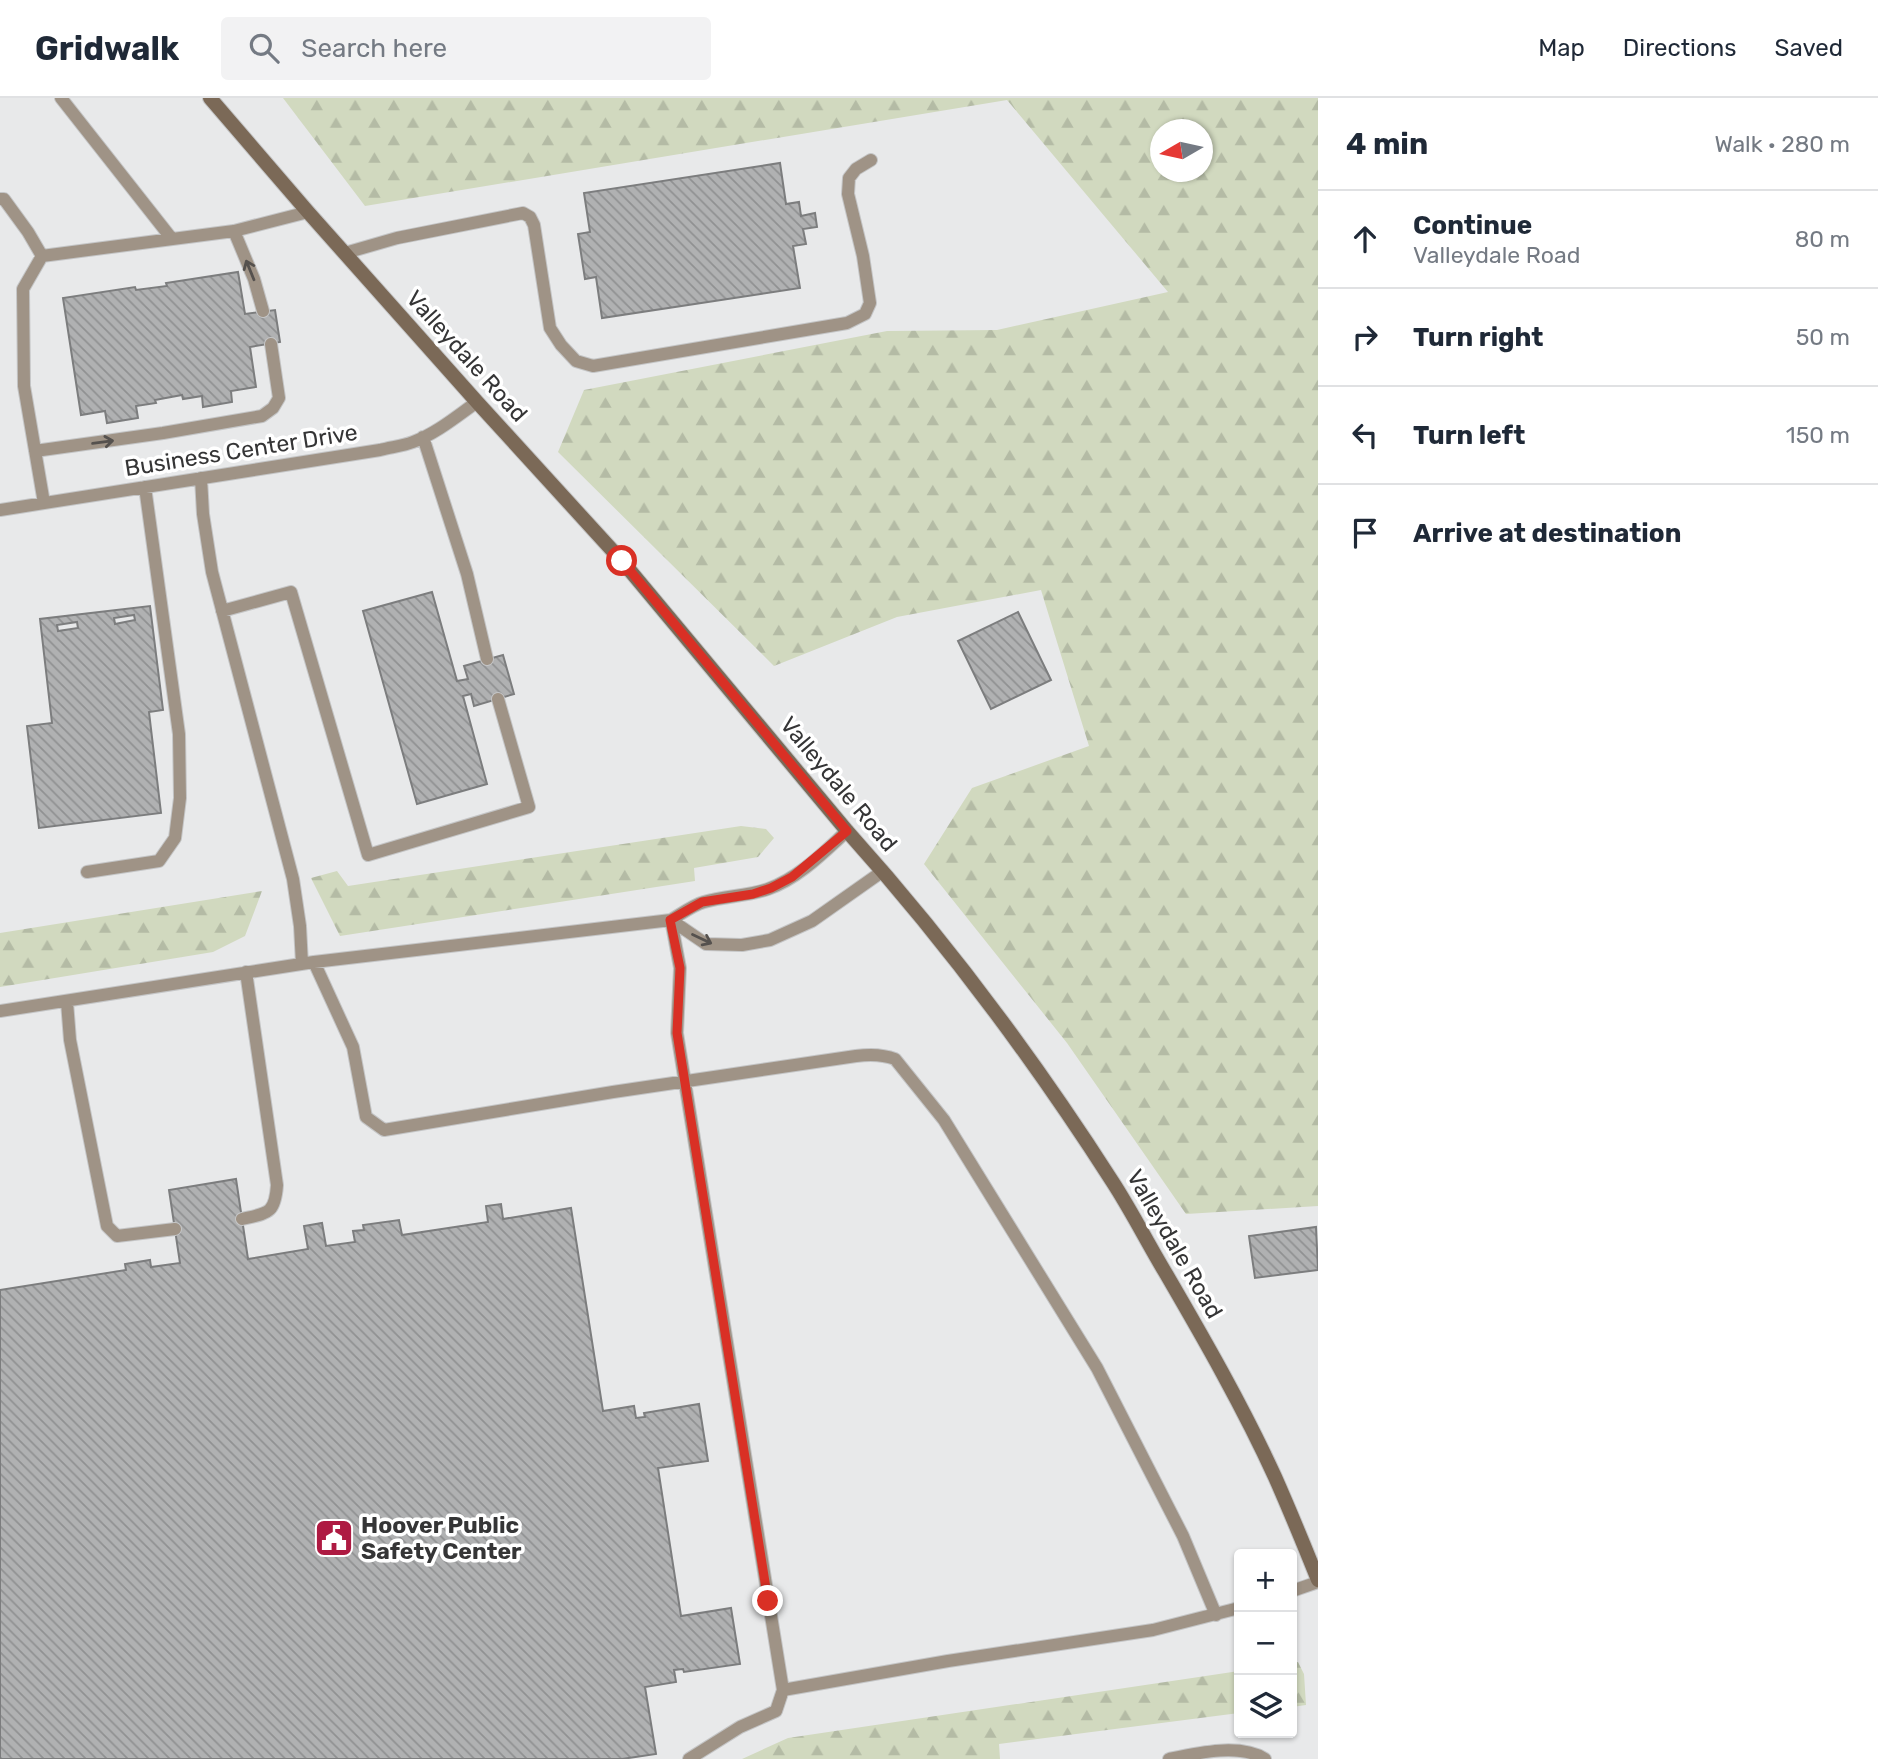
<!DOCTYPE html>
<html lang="en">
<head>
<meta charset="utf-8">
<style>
	:root { --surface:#fff; --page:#f2f2f3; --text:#1f2937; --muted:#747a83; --line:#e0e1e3 }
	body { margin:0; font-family:Rubik,sans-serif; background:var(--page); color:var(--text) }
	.controls { position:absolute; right:21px; bottom:21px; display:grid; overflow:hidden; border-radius:7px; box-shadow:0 2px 5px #0004 }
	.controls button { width:63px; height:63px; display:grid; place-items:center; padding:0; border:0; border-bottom:2px solid var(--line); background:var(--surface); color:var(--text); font:35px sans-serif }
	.compass { position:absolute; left:1150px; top:21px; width:63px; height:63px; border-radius:50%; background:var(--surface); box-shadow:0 2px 5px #0004; rotate:261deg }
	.stop { position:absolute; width:21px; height:21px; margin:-16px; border:5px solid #d93025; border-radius:50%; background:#fff }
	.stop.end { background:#d93025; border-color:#fff; box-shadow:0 2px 7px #0008 }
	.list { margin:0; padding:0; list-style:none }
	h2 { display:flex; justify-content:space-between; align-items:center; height:91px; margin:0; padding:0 28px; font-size:30px }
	h2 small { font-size:23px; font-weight:400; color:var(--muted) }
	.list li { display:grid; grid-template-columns:46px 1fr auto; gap:21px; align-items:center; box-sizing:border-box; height:98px; padding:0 28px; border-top:2px solid var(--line) }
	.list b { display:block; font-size:26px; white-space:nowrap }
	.list p { margin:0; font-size:23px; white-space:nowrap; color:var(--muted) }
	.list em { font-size:23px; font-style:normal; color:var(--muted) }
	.icon { flex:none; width:38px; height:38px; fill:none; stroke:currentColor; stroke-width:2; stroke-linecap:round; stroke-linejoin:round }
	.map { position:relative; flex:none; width:1318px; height:1661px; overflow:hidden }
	header { display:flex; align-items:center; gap:42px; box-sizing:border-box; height:98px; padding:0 35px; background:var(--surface); border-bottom:2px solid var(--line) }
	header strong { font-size:33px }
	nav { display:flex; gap:38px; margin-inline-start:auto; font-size:24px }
	.search { width:490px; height:63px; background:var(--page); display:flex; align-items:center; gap:18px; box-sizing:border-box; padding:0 24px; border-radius:7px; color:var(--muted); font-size:26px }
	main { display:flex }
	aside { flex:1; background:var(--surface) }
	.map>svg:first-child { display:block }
	.forest { fill:url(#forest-firs); fill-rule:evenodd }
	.building { fill:url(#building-back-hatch); stroke:#7c7d7e; stroke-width:2; fill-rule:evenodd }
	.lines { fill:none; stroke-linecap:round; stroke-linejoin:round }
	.lane-casing { stroke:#c4c5c6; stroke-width:14 }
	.secondary-casing { stroke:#c4c5c6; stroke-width:16 }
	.lane { stroke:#9f9386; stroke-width:12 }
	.secondary { stroke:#7b6957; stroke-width:14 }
	.oneway { stroke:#55514e }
	.route { stroke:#d93025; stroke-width:9 }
	.labels { text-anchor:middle; stroke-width:7; stroke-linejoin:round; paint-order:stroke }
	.street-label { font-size:23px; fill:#353536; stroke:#fff }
	.poi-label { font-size:23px; font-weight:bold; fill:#353536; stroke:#fff; text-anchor:start }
</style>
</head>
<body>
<header>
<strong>Gridwalk</strong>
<div class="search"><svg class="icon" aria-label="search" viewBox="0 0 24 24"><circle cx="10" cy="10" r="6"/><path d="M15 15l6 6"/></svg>Search here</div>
<nav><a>Map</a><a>Directions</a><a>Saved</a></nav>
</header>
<main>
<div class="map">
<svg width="1318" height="1661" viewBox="0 0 1318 1661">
	<defs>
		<pattern id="forest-firs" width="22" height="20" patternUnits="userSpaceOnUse" patternTransform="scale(1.75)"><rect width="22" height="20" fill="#d1d9bf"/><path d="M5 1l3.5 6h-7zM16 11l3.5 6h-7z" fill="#b4bba5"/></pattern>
		<pattern id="building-back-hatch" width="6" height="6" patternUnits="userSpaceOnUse" patternTransform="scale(1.75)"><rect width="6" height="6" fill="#b0b1b2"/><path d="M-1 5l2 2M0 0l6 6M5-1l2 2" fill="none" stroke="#909192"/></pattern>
	</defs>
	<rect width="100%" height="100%" fill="#e8e9ea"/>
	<!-- forest -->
	<path class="forest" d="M283,0H1318V1108L1186,1116L1067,945L924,766L972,690L1089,648L1041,492L897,519L774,568L558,354L584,292L887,233L997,232L1168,194L1007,2L365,108ZM1160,32H1202V74H1160Z
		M741,728L766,731L774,740L758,759L694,770L695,783L340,838L311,780L337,773L348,788Z
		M262,793L245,838L213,854L0,889V835Z
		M1298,1564L1304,1576L1306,1607L1292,1609V1565Z
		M1239,1573V1615L999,1646L1000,1661H742L788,1640Z"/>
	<!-- building -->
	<path class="building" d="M780,65L786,106L799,104L801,118L815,115L817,129L803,131L806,146L793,148L800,190L602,220L596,179L585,181L578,136L590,134L584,95Z
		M238,174L245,216L275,212L280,244L250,249L256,289L231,293L232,304L203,309L202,298L183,301L182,297L155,302L156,305L136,308L138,320L107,325L105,313L81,317L63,200L135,189L136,192L167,188L166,185Z
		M432,494L457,583L468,581L464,568L503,557L514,596L474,608L471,596L463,598L487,686L417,706L363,513Z
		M150,508L163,612L149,614L161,715L39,730L27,628L52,625L40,521ZM134,517L135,522L115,526L114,520ZM77,524L78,530L58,533L57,527Z
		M1018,514L1051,582L991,611L958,543Z
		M236,1081L248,1161L308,1151L304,1128L322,1125L326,1148L355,1144L353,1133L364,1132L363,1127L399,1122L402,1137L488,1124L486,1108L501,1106L503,1121L571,1110L603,1313L634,1308L636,1320L645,1319L644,1315L699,1306L708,1363L658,1370L681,1518L731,1510L740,1566L684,1574L683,1571L674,1572L676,1584L645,1589L656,1656L622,1661H0V1192L126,1172L125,1166L150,1162L151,1169L180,1165L169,1092Z
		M1316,1129L1318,1172L1255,1180L1249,1138Z"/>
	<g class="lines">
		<!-- lane casing -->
		<g class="lane-casing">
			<path id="lane" d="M61,0L172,141
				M0,101H4L28,134L42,158
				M234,133L254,181L263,213
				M345,155L397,140L523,115L530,119L534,127L550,230L561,247L576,263L593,268L847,225L865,216L870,205L863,158L848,96L849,80L856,71L871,62
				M423,339L467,476L487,561
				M35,353L163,335L262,318L273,310L279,300L271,246
				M201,380L203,416L212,474L293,781L300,828L302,866
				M44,405L24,288L23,191L42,158L234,133L308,114
				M0,412L380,352C391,349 403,348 413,344C437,335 457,318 477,304
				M222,513L291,494L368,757L529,709L498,601
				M847,733C824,754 799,780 768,791C748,798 725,798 704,804C693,807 681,816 671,822L706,846L742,847L770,842L812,823L883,773
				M87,774L159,763L175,740L180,700L179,636L145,389
				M314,864L353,949L366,1019L384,1032L613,994L856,958C870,956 882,956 895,961L944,1022L1097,1270L1183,1438L1216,1517
				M67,904L70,942L107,1128L117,1138L175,1131
				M0,913L314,864L671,822L680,870L677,935L783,1592L948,1563L1153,1532L1239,1510
				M242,1121C268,1115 275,1116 277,1087L246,874
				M1292,1493L1318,1484
				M689,1661L740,1629L776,1613L783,1592
				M1169,1661C1197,1655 1240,1645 1265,1661"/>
		</g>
		<!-- secondary casing -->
		<g class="secondary-casing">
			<path id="secondary" d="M210,0L308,114L477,304L622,463L847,733C945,842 1033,960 1112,1083C1131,1112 1147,1144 1165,1174C1204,1241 1243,1309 1275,1379C1290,1413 1304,1447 1318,1482"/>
		</g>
		<!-- lane -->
		<use href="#lane" class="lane"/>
		<!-- secondary -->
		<use href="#secondary" class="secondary"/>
	</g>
	<!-- one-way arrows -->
	<defs><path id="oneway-shaft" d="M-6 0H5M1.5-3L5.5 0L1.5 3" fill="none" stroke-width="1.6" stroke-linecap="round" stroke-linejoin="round" transform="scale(1.75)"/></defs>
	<g class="oneway">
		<use href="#oneway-shaft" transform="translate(250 172) rotate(-112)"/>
		<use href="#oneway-shaft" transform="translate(103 344) rotate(-8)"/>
		<use href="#oneway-shaft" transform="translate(702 841) rotate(25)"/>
	</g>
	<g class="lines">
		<!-- route -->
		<path class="route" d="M622,463L847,733L792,779L771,790L753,796L702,804L670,822L680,870L677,935L768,1503"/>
	</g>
	<!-- icons -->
	<defs>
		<g id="civic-square" transform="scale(2.0125)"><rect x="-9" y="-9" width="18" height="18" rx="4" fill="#ae1a42" stroke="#fff"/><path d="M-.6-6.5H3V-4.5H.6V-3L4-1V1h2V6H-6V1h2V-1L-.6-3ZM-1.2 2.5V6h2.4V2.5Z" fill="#fff"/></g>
	</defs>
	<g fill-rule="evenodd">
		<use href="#civic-square" x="334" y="1440"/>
	</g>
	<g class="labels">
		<!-- street labels -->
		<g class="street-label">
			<text transform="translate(467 258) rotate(48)" y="8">Valleydale Road</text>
			<text transform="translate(241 352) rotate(-9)" y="8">Business Center Drive</text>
			<text transform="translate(839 686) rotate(50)" y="8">Valleydale Road</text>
			<text transform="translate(1175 1146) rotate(60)" y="8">Valleydale Road</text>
		</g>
		<!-- poi labels -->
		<g class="poi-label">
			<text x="361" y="1435">Hoover Public<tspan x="361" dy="26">Safety Center</tspan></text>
		</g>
	</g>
</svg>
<div class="controls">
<button>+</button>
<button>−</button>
<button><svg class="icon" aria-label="layers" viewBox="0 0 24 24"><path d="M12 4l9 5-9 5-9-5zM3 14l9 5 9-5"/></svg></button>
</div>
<svg class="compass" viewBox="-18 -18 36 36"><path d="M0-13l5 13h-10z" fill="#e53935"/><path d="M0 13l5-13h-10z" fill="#747a83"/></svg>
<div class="stop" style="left:622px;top:463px"></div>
<div class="stop end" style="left:768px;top:1503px"></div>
</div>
<aside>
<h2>4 min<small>Walk · 280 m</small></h2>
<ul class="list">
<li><svg class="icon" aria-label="ahead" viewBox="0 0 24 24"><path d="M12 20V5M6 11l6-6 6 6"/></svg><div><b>Continue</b><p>Valleydale Road</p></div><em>80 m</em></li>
<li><svg class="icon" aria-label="right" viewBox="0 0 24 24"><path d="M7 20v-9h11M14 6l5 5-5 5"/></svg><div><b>Turn right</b></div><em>50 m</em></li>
<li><svg class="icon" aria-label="left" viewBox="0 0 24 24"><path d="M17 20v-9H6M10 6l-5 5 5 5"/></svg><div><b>Turn left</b></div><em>150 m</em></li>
<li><svg class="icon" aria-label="arrive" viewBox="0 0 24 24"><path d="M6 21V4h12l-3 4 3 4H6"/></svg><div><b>Arrive at destination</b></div></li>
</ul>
</aside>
</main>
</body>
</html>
